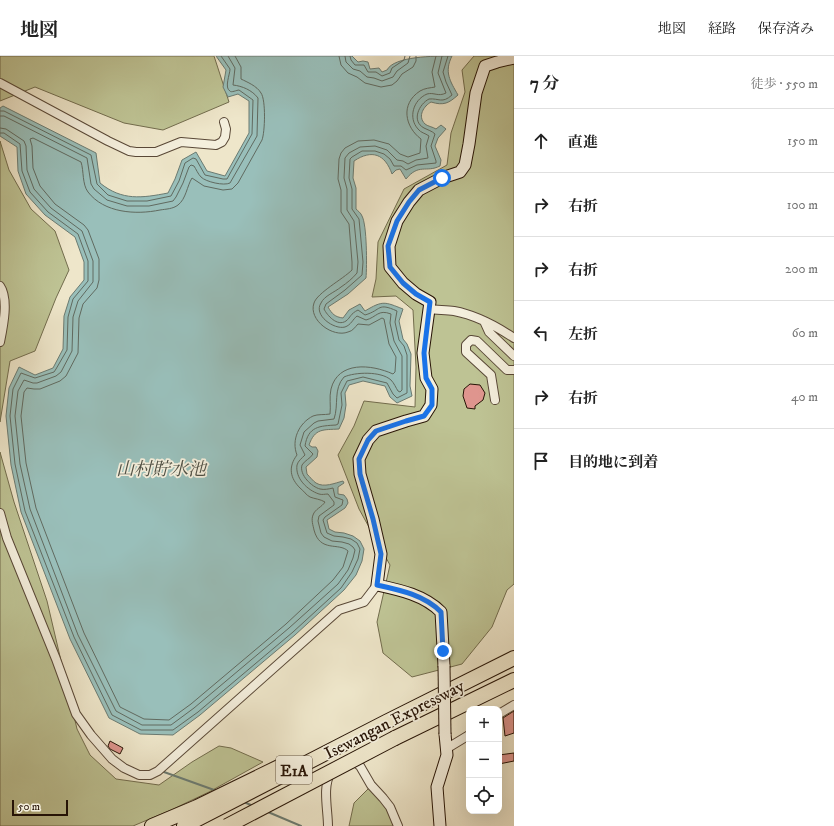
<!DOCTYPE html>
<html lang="ja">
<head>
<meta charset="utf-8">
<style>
	:root { --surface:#fff; --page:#f6f6f6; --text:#222; --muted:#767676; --line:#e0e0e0 }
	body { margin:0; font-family:"IM FELL DW Pica","Noto Serif JP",serif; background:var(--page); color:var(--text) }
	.controls { position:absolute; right:12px; bottom:12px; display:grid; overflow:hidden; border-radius:8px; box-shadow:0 4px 16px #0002 }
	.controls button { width:36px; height:36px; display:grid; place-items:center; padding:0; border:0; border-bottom:1px solid var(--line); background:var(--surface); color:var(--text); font:20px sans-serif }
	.scale { position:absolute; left:12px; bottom:10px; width:56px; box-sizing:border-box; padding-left:4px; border:2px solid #271406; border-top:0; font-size:11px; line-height:14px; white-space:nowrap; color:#271406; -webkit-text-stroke:3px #f4efdd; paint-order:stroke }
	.stop { position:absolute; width:12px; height:12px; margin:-9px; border:3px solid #1a73e8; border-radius:50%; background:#fff }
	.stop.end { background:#1a73e8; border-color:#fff; box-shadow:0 1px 4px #0008 }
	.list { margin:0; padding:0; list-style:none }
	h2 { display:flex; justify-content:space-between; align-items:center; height:52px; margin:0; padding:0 16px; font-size:17px }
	h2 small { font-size:13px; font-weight:400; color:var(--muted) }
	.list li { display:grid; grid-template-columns:26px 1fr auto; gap:12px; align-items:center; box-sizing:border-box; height:64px; padding:0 16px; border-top:1px solid var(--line) }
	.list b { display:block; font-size:15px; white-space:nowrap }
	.list em { font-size:13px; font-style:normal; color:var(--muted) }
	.icon { flex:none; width:22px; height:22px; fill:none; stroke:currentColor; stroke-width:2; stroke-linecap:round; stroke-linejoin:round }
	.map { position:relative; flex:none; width:514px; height:770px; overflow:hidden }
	header { display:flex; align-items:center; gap:24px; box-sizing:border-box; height:56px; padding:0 20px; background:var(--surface); border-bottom:1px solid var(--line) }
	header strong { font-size:19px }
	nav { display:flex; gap:22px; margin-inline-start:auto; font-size:14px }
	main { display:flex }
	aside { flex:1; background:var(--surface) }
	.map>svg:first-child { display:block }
	.green { fill:#bec394; stroke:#726c4d }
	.water { fill:#99bfba; stroke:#6b7b72 }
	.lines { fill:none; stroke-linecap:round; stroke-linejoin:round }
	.shore { stroke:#606a60; stroke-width:1 }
	.stream { stroke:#6b7b72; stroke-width:2 }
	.building { fill:#df958e; stroke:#271406 }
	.street-casing { stroke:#594837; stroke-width:10 }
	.secondary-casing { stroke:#271406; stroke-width:13 }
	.highway-casing { stroke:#271406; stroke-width:16 }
	.street { stroke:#f4efdd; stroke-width:8 }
	.secondary { stroke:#f4efdd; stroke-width:11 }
	.highway { stroke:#eee6ca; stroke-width:14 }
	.secondary-bridge-casing { stroke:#271406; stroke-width:13; stroke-linecap:butt }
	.highway-bridge-casing { stroke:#271406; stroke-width:16; stroke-linecap:butt }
	.secondary-bridge { stroke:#f4efdd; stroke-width:11 }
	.highway-bridge { stroke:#eee6ca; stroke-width:14 }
	.route { stroke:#1a73e8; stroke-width:5 }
	.labels { text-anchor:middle; stroke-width:3.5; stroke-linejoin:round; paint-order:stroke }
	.shield { fill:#f4efdd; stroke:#645646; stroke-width:1 }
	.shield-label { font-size:16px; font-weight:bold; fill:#271406 }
	.street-label { font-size:17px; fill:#271406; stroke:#f4efdd }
	.water-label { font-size:18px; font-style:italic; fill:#4f5045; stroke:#f4efdd }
</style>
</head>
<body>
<header>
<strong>地図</strong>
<nav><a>地図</a><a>経路</a><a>保存済み</a></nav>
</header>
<main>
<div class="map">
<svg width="514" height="770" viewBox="0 0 514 770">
	<rect width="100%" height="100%" fill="#eee6ca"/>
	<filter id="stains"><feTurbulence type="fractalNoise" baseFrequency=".005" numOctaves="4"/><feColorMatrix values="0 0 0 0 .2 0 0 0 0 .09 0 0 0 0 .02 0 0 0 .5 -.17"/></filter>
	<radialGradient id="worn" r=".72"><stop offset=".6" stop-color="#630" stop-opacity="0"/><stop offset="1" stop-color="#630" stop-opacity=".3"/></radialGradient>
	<!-- green -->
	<path class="green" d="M0,0H214L229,46L163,74L124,67L35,31L0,45Z
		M474,0H514V528L507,534L492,571L462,608L412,621L383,597L377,566L390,509L359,453L338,399L354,370L364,345L415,351L416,311L413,254L396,240L372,241L376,223L378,186L404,133L447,109L451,77L465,36L462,14Z
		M0,85L9,114L31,153L55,175L69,214L56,242L35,295L10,305L0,366Z
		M0,396L14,446L47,545L77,673L90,699L116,723L159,729L192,706L219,690L231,692L263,706L209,736L171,754L133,770H0Z
		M370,731L399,770H349L354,747Z"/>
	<!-- water -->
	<path class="water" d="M216,0H352L358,6L363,5L368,6L370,13L379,12L382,16L387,14C394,0 435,0 452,0C444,16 450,25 458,39C449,47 444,50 431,46C424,50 417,60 425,68C427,70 433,71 436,73L441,69L446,73L438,82L435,90L441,104L440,110C426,117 419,107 406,123L400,113L396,114L392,118C385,98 372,93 354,105L353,122L356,132V153C358,155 361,157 362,160C367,169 367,210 366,222L348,238L328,251C332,258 335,261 343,262L349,254L360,248L365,255C383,244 385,246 403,253L399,265L403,283L407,288L411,298L410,330L412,340L397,347L390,341L385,330L363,325L349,329L345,337L346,349L344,362L339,373C323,374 315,372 309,389L312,391H316L318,395L317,401L306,411L307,418C310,421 313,425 316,427C324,432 335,427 343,425L344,427L338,431V438L344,439L347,443L348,447L345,452L327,464L329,473L335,476L344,477L353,480L360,485L364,493L362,505L356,519L344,534L295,579L200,659L173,679L140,678L109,662L70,583L21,456L11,409L6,360L9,332L19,311L35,319L53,312L63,293L64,260L70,241L84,224V206L75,181L45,159L26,138L18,115L17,91L0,80V52L3,50L96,97L100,127C122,145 142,142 168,137L175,123L182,104L196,96L207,115L225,120L249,77V45L238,38L228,41L223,31L226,14Z"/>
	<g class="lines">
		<!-- shore -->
		<path class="shore" d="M235,0L241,11V23C247,26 257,30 261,37C266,44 265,76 262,84L238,127L232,133L223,134L204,130L192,122C187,130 186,143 178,149C173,153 166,153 160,154C136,159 104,157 88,136C82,128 84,115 81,106L33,82L30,83L32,90L33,112L40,130L55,148L84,169L88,174L99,203V224L97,232L83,248L79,262L78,297L66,320L60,325L40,333H34L27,332L24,336L21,360L26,407L36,452L84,577L120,651L144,663L169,664L191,648L286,568L333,524L343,511L348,495C339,486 320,497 314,474C313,469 311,464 313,459C315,453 322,451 325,446C320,443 315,443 310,441C306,439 304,435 300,432C290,422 288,411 297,399C291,384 299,367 313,360C318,358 324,359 330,358C331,350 329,341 331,333C338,305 371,308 393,318L395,316L396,301L389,288L384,263L382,262L369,269L358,268C355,271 353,275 348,276C333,282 308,264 314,247C317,237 343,223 352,214V206L349,168L341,156V134L338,123L339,103L341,97L345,92L358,85L374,84L389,88L400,98L408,101L420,97L421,83C405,71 400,48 420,35C425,32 430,32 435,31L432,16L436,0
			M339,0L341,9L348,17L357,21L365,27L381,31L392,29L397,25L402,18L413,11L416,5V0
			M345,0L346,6L353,13L360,15L367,21L374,22L382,25L393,21L397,15L408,7L410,0
			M350,0L351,4L355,9H364L368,16H376L382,20L390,17L392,12L404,4L405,0
			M0,55H4L91,99L97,128L108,139L127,145H147L171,140L179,125L185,107L193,102L196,103L205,119L223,123H227L252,78L253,44L239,34C237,34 231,37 230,35C224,32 230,18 230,13L221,0
			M0,60H4L87,102L91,128L94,133L107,144L127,150H149L173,145L176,141L183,127L189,111L191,109L194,110C196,113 198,118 201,121C206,126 224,130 230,127L257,80L258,42C252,34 242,30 233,29L235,12L228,0
			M0,72L6,73L24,85L26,90L27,114L34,133L51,152L82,175L93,205V226L78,245L73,261L72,295L61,316L56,320L37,327H33L24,324L18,335L15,360L20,408L30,453L78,579L116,655L142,669H171L194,652L289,572L338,528L348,514L353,502L355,494L353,491L349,488L342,486L332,485L324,481L321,477L318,465L319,460L334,449V446L328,438C325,438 322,439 319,438C307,434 295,422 297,409C298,405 302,402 305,399L300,389L304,376L314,367L318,365L334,363C339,349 333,333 344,321C355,316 381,315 391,324C394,327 396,332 398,335L400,336L402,334V300L394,285L390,267L391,258C378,253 377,261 366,264L357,260C353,263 351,269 345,271C334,274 313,259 321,247C324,240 335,236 341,231C347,227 353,222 357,217L358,206L354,165L347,154V133L344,122L345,102L349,97L360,91L375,90L387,94L397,104L403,105L408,108L416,104L428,102L426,90L429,80C425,77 421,77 418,73C408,62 413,44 427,38C434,36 438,41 446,37L438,17L442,0
			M0,77H4L20,88L22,115L30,136L48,156L78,178L88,205V225L73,243L68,261L67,294L56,313L54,316L35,322L21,317L13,333L10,360L15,408L25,455L74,581L112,659L141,674H173L198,656L293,576L341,532L352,516L358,503L360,493L357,487L351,483L343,481L334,480L327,477L323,464L325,461L342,449L343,444L335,441L333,432C329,433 324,434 320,433C312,431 299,419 302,409C304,405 311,402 313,398L305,390C308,370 320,370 336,369L338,368L342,349L341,337L347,325L363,321L387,327L393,338L397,342L407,337V299L404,290L399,284L395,266L397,255C377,246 382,254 365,259L358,254C350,258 351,261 346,265C337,271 327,259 324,253L326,248L345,234L362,219L363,206L359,163L352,153V133L349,122L350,103L352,101L362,95H375L384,98L390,103L394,110H401L406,114L417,109L436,107V105L431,90L435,78C432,75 428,74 424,72C411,65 419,48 429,43C439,42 442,48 452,39L446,26L443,16L448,0"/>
		<!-- stream -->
		<path class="stream" d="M164,716L217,735
			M244,746L253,750
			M268,756L301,770"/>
	</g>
	<!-- building -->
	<path class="building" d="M470,328L480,329L485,337L483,344L475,350V353L467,352L463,340L464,333Z
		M514,655V677L505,680L503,662Z
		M110,685L123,692L120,698L110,693L108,690Z
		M514,697V705L499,708V699Z"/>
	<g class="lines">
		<!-- street casing -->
		<g class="street-casing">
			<path id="street" d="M0,27L108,85L129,95L136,96H156L181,86L216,89L222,86L225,81L226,73L224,66
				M0,230C9,243 3,271 0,286
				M429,253C437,254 446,254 454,255C476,259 496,270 514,282
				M484,265L489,276L514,300
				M495,344L491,319L466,296V289L471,284L477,285L507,314H514
				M0,457L7,482L56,603L76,658L91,679L112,703L124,712L139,719H150L158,715L339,554L364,546L377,529
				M499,658L514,649
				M446,693L469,679
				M351,703L360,710L371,729L383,742L390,751L398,770
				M328,770C328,754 322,730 331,716"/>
		</g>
		<!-- secondary casing -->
		<g class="secondary-casing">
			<path id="secondary" d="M444,610L441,556C424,539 400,534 377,529L381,498L373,463L360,418L359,403L368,384L376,375L406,365L424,360L431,349L432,333L426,322L423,297L430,246L416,238L403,227L390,211L389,190L397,165L409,146L419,134L442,122L460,116L465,109L469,88L476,37L485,10L497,6L514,2
				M440,770L437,731L447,699L445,678"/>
		</g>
		<!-- highway casing -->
		<g class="highway-casing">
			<path id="highway" d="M395,682L514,624
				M152,770L197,751L285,708
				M184,770L386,666L514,602"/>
		</g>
		<!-- street -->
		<use href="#street" class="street"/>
		<!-- secondary -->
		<use href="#secondary" class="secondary"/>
		<!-- highway -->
		<use href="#highway" class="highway"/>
		<!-- secondary-bridge casing -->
		<g class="secondary-bridge-casing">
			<path id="secondary-bridge" d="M444,610L445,678"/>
		</g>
		<!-- highway-bridge casing -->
		<g class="highway-bridge-casing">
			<path id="highway-bridge" d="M227,770L395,682"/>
		</g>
		<!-- secondary-bridge -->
		<use href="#secondary-bridge" class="secondary-bridge"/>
		<!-- highway-bridge -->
		<use href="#highway-bridge" class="highway-bridge"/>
	</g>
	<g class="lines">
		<!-- route -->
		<path class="route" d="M442,122L419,134L409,146L397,165L388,190L390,211L403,227L416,238L430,246L424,297L426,322L432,333V349L424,360L406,365L376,375L368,384L359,403L360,418L373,463L381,498L377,529C400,534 424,539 441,556L443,595"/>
	</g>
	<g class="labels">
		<!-- shield labels -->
		<rect class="shield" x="276" y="700" width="36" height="28" rx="3"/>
		<g class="shield-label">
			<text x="294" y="720">E1A</text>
		</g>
		<!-- street labels -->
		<g class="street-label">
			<text transform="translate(394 663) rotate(-27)" y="6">Isewangan Expressway</text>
		</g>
		<!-- water labels -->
		<g class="water-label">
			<text x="161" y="419">山村貯水池</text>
		</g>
	</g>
	<rect width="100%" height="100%" filter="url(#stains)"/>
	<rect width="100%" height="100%" fill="url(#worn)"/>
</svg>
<div class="controls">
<button>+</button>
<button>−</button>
<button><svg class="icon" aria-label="locate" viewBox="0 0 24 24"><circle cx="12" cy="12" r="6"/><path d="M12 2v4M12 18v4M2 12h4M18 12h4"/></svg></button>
</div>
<div class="scale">50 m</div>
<div class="stop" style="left:442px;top:122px"></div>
<div class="stop end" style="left:443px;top:595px"></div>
</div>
<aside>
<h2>7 分<small>徒歩 · 550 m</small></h2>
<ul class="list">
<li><svg class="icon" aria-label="ahead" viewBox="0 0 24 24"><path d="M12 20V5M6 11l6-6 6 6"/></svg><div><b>直進</b></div><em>150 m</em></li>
<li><svg class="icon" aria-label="right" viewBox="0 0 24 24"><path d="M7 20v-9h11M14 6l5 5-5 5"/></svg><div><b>右折</b></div><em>100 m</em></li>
<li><svg class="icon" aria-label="right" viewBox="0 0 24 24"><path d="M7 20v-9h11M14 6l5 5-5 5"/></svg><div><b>右折</b></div><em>200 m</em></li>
<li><svg class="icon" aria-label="left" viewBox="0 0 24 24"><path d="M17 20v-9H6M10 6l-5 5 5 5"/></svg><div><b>左折</b></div><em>60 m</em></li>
<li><svg class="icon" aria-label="right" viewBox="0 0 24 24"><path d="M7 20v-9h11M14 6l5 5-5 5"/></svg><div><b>右折</b></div><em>40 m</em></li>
<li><svg class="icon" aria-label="arrive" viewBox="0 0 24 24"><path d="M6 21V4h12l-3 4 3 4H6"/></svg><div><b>目的地に到着</b></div></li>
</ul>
</aside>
</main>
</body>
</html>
